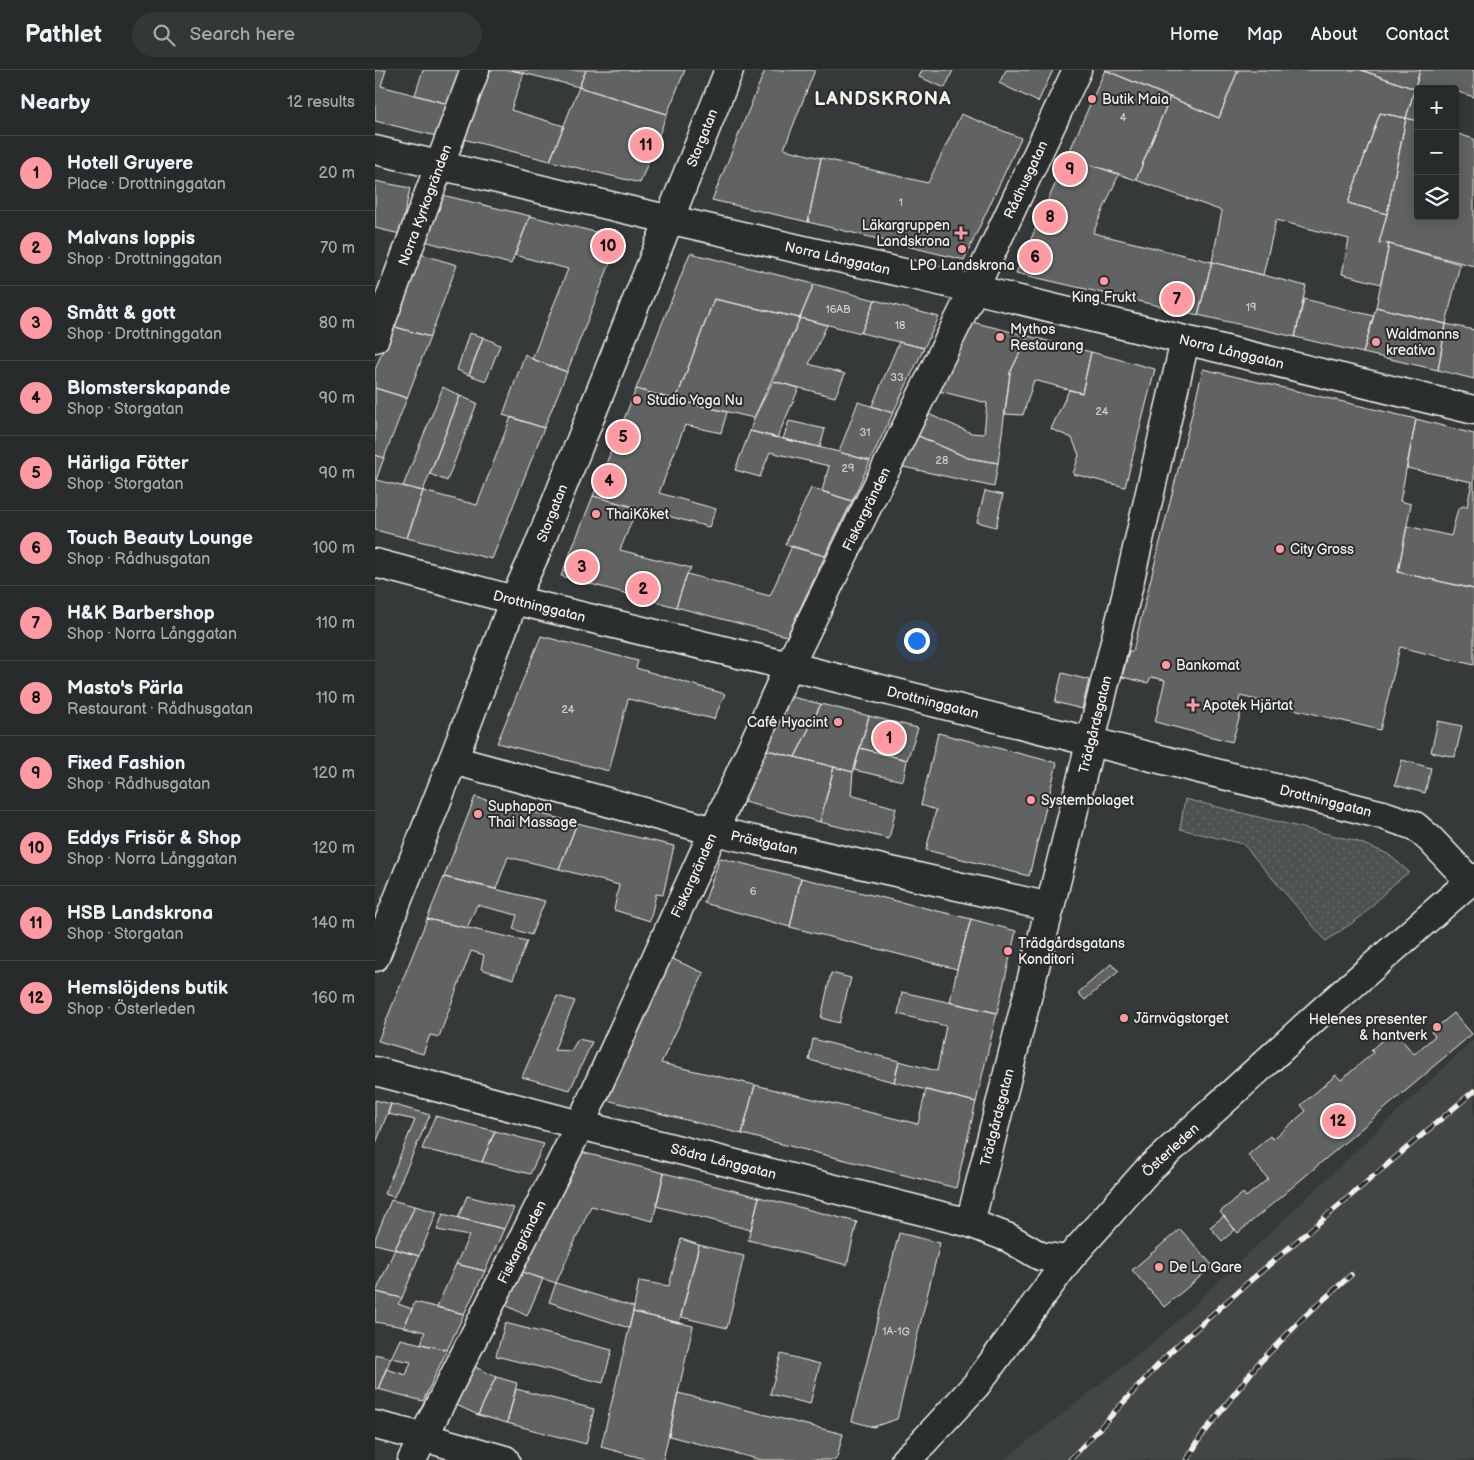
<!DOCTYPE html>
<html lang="en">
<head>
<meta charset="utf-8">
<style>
	:root { --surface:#282b2b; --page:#343737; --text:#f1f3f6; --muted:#a5a7a9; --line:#444747; --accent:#ff9aa2 }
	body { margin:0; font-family:"Balsamiq Sans",sans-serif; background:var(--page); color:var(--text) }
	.controls { position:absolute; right:15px; top:15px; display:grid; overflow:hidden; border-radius:5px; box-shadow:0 2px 12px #0003 }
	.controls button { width:45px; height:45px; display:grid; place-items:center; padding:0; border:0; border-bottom:1px solid var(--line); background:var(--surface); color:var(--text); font:25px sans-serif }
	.you { position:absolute; left:541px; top:570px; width:18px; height:18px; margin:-12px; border:4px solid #fff; border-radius:50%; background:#1a73e8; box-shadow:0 0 0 8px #1a73e833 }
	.badge { display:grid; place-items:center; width:32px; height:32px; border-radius:50%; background:var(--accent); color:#111; font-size:16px; font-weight:700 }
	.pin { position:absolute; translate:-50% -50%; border:2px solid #fff; box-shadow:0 1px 5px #0006 }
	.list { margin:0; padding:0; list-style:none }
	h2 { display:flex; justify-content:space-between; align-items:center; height:65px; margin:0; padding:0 20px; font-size:21px }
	h2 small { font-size:16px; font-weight:400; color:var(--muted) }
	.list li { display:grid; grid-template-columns:32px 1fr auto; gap:15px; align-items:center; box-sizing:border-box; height:75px; padding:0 20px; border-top:1px solid var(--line) }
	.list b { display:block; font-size:19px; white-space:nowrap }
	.list p { margin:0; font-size:16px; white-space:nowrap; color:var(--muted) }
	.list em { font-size:16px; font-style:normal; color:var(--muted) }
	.icon { flex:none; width:28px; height:28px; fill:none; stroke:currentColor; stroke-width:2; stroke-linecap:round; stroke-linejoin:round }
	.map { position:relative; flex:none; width:1099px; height:1390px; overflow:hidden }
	header { display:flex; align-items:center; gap:30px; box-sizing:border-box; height:70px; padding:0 25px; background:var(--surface); border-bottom:1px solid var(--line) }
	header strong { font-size:24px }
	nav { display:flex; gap:28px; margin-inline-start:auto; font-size:18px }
	.search { width:350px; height:45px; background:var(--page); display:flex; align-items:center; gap:12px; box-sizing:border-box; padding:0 18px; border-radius:28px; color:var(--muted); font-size:19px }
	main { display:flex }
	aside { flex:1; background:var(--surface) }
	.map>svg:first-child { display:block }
	.built { fill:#434645 }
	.grass { fill:url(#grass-dots); stroke:#a1a19c }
	.building { fill:#616362; stroke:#f4f1e8 }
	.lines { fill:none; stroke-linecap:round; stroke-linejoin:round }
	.minor-casing { stroke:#f4f1e8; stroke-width:31 }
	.minor { stroke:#2a2d2e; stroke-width:28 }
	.rail-casing { stroke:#f4f1e8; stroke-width:5.5 }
	.rail { stroke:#2a2d2e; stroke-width:4; stroke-dasharray:11; stroke-linecap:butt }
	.poi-dot { fill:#ff9aa2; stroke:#2a2d2e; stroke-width:2 }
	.labels { text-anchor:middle; stroke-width:4; stroke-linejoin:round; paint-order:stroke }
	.number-label { font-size:11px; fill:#cfcec6 }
	.poi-label { font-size:14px; fill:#f4f1e8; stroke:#2a2d2e; text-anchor:start }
	.street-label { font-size:14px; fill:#f4f1e8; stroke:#2a2d2e }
	.district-label { font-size:19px; font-weight:bold; letter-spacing:1px; fill:#f4f1e8; stroke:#2a2d2e }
</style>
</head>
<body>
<header>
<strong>Pathlet</strong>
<div class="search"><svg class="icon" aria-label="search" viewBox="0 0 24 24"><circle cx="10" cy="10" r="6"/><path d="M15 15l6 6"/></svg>Search here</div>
<nav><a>Home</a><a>Map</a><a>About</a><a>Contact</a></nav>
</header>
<main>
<aside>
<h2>Nearby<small>12 results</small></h2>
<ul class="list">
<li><span class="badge">1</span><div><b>Hotell Gruyere</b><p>Place · Drottninggatan</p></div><em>20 m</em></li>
<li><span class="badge">2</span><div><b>Malvans loppis</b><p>Shop · Drottninggatan</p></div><em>70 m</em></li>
<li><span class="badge">3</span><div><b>Smått &amp; gott</b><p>Shop · Drottninggatan</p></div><em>80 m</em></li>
<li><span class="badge">4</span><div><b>Blomsterskapande</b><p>Shop · Storgatan</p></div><em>90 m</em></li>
<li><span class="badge">5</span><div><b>Härliga Fötter</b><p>Shop · Storgatan</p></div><em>90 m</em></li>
<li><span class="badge">6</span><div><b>Touch Beauty Lounge</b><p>Shop · Rådhusgatan</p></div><em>100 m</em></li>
<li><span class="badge">7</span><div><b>H&amp;K Barbershop</b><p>Shop · Norra Långgatan</p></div><em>110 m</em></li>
<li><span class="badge">8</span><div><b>Masto's Pärla</b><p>Restaurant · Rådhusgatan</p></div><em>110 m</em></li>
<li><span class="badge">9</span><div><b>Fixed Fashion</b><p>Shop · Rådhusgatan</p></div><em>120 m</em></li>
<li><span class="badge">10</span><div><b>Eddys Frisör &amp; Shop</b><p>Shop · Norra Långgatan</p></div><em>120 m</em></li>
<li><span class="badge">11</span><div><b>HSB Landskrona</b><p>Shop · Storgatan</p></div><em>140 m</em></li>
<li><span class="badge">12</span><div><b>Hemslöjdens butik</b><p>Shop · Österleden</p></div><em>160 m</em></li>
</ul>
</aside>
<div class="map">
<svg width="1099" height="1390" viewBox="0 0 1099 1390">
	<defs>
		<pattern id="grass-dots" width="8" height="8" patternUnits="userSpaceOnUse" patternTransform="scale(1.25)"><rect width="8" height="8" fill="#4e514f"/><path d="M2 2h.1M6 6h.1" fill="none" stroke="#686a68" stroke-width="1.8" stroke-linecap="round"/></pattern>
	</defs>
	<rect width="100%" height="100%" fill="#363939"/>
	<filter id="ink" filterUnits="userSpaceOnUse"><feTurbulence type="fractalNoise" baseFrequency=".02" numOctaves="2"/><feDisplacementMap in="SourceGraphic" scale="10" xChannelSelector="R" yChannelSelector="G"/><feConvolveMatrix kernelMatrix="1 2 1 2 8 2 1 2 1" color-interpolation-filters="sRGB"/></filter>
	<g filter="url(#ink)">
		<!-- built -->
		<path class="built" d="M1099,969V1390H629L785,1267Z"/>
		<!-- grass -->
		<path class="grass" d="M810,729L981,771L1013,784L1034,802L1015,817L987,846L951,871L868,774L805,759Z"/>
		<!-- building -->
		<path class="building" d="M0,0H11L6,16L73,34L61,66L0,51Z
			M48,0H86L73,34L40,25Z
			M112,0H136L149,3L136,40L189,56L175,91L88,69Z
			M136,0H211L204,17Z
			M211,0H310L292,44L204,17Z
			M390,0H440L409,79L446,88L433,152L337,130Z
			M547,0H578L570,18L544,7Z
			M631,0H678L663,32L624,13Z
			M730,0L795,27L761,110L692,87Z
			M730,0H863L844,48Z
			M863,0H986L1040,19L1031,48L1005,43L973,133L1012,144L1004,173L1014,174L1006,214L967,204L974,169L901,150L888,205L837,192L847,141L761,110L795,27L844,48Z
			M986,0H1045L1040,19Z
			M1045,0H1099V27L1080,21V19H1043V51L1031,48Z
			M204,17L292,44L265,113L175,91Z
			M1005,43L1031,48L1012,144L973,133Z
			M586,44L646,68L589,190L433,152L446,88L553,113Z
			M1031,48L1043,51V146H1080V63L1099,69V196L1014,174L1004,173L1012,144Z
			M692,87L744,104L718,163L837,192L823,245L641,203Z
			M0,111L35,118L25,164L0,158Z
			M67,125L155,146L136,194L49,171Z
			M155,146L245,168L192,302L157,289L193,199L140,185Z
			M1014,174L1085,194L1071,254L1001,237Z
			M315,183L439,214L425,248L339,229L301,330L261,319Z
			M45,184L82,195L55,267L17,256Z
			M837,192L931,216L920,267L823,245Z
			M439,214L500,230L486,263L425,248Z
			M339,229L425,248L379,348L301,330Z
			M929,229L999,246L988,283L920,267Z
			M500,230L564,247L549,278L486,263Z
			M1001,237L1071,254L1063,300L988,283Z
			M425,248L452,255L434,294L470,304L460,327L398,311Z
			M593,251L653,266L635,303L623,393L593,388L539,364L549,342L596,363L609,364L612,333L560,320Z
			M1071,254L1099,260V309L1063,300Z
			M17,256L55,267L32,328L0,318V300Z
			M94,263L108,267L94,305L82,300Z
			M653,266L716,282L707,323L659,310L648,345L630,344L635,303Z
			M108,267L125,275L111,311L94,305Z
			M524,272L549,278L518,343L497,336Z
			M716,282L780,299L750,417L698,404L704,385L697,368L676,359L694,320L707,323Z
			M150,284L157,289L192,302L169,358L128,345Z
			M828,299L1041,349L1025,431L1036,434L1023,502L1099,519V595L1025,577L1005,660L865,626L863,637L867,639L857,672L780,652L790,610L776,607L773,613L747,607L754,581H758Z
			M398,311L424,318L402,368L375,361L379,348Z
			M68,317L85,326L48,421L28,416Z
			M0,318L32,328L9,388L0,385Z
			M261,319L301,330L352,342L346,363L310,355L284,423L341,439L334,457L218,426Z
			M85,326L102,333L72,411L55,404Z
			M483,332L518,343L495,391L464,382Z
			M136,347L169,358L117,489L32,468L48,421L102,435Z
			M1041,349L1099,364V519L1023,502L1032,456L1076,466L1083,439L1088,436L1092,437L1097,412L1032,398Z
			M414,351L450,359L445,377L408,369Z
			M375,361L464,382L495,391L477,431L447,421L454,396L395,382L385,407L360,400Z
			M539,364L593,388L623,393L619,417L524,396Z
			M0,385L9,388L1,410L48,421L32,468L0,460Z
			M436,418L477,431L450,486L410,475Z
			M610,421L628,425L621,457L602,452Z
			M218,426L262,438L245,480L316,498L312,504L301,537L186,506Z
			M417,476L450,486L412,566L301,537L312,504L395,526Z
			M166,566L263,591L261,598L350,624L339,649L253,629L234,701L122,673Z
			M687,603L714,610L707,639L680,632Z
			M413,626L446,634L420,687L388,679Z
			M446,634L494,646L478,702L420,687Z
			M494,646L543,658L532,690L485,678Z
			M1063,651L1087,656L1080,687L1056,682Z
			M563,663L682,693L654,806L551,780L561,740L546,735Z
			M485,678L532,690L528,711L479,700Z
			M388,679L459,697L445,752L369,732L377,704L380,705Z
			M1027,690L1056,698L1050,723L1020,715Z
			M459,697L478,702L476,725L521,738L514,769L445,752Z
			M100,727L202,753L184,799L133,787L121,819L69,807Z
			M202,753L299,776L288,825L281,824L275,851L239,840L244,815L184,799Z
			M345,788L426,808L415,857L329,833Z
			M69,807L170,831L156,865L138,859L142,845L102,835L92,858L52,849Z
			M426,808L596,849L582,899L415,857Z
			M52,849L152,871L138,909L106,899L109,885L96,881L64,967L55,965L48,984L3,971Z
			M596,849L641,861L622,943L575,932L582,899Z
			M291,886L329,903L286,993L380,1015L367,1064L224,1028Z
			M736,894L744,901L710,930L703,923Z
			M456,903L476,908L464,953L446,948Z
			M527,922L622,943L601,1032L519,1012L524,991L562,1001L571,956L523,944Z
			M182,926L200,931L179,980L196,981L203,969L217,972L195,1020L147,1007Z
			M1079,943L1097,964L1053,1001V1002L863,1163L845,1142L868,1123L871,1127L893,1109L873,1085L895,1066L898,1069L931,1041L926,1035L961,1005L966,1010L998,983L996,980L1018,960L1039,984L1060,966L1056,962Z
			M438,969L524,991L519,1012L434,990Z
			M380,1015L543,1054L551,1020L601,1032L581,1118L367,1064Z
			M0,1030L16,1034L0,1076Z
			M16,1034L55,1045L19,1127L9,1124L40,1050L13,1044Z
			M60,1046L120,1061L107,1092L47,1079Z
			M120,1061L169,1074L155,1104L107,1092Z
			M198,1080L289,1103L278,1151L216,1136L181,1213L141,1200Z
			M289,1103L384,1127L376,1160L281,1136Z
			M92,1126L139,1138L129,1159L83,1148Z
			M384,1127L482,1152L472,1195L373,1170Z
			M16,1130L40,1136L20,1179L0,1174V1169Z
			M40,1136L62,1142L44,1186L20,1179Z
			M68,1144L129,1159L110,1201L81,1194L94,1166L62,1160Z
			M849,1146L860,1160L847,1171L835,1157Z
			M805,1159L838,1196L789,1237L757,1200Z
			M524,1163L565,1173L522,1349L498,1357L477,1351Z
			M306,1169L324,1175L304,1253L258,1242L264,1211L294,1216Z
			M324,1175L369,1186L352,1258L306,1247Z
			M20,1179L44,1186L27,1228L1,1222Z
			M81,1194L110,1201L89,1244L62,1237Z
			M141,1200L168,1209L152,1246L125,1232Z
			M181,1213L259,1237L254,1258L174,1232Z
			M1,1222L27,1228L23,1234L37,1239L29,1257L0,1252Z
			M40,1232L89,1244L72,1280L46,1274L50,1262L29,1257Z
			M258,1242L318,1256L288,1390H274L226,1377Z
			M130,1253L237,1280L228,1313L121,1286Z
			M25,1269L72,1280L48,1331L3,1319L11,1299L31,1305L36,1292L16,1288Z
			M0,1284L16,1288L3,1319L0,1318Z
			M406,1284L445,1294L435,1334L395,1324Z
			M96,1295L121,1307L103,1345L77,1333Z
			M121,1307L142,1313L132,1353L103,1345Z
			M141,1319L219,1339L211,1374L132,1353Z
			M303,1323L468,1364L462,1387L460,1390H386L294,1366Z"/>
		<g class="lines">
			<!-- minor casing -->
			<g class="minor-casing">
				<g id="minor">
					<path id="s1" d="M0,80L253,140L599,219L1099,340"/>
					<path id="s2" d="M0,268L100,0"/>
					<path id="s3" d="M0,493L139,530L414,596L1008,745L1040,756L1055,769L1095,811"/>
					<path id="s4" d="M78,690L339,761L675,837"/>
					<path id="s5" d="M0,887L78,690L139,530L162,480L354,0"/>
					<path id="s6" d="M0,1001L205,1055L595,1153L634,1168L665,1186L693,1190"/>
					<path id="s7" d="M595,1153L675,837L749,535L810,271"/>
					<path d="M0,1355L48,1367L130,1390"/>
					<path id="s8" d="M37,1390L205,1055L414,596L599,219L702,0"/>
					<path id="s9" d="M530,1390L541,1380L601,1315L693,1190L772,1101L945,943L1099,808"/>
				</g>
			</g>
			<!-- minor -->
			<use href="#minor" class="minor"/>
			<!-- rail casing -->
			<g class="rail-casing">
				<path id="rail" d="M695,1390L796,1281L876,1210L1099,1021
					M812,1390L825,1368L882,1295L929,1247L976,1205"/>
			</g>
			<!-- rail -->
			<use href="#rail" class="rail"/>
		</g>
	</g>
	<!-- markers -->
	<g class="poi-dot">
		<circle cx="717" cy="29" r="5"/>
		<path d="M583.5 155.5h5v5h5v5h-5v5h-5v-5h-5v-5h5z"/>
		<circle cx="587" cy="179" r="5"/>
		<circle cx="729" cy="211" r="5"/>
		<circle cx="625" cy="267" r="5"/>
		<circle cx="1001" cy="272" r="5"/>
		<circle cx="262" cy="330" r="5"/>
		<circle cx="221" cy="444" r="5"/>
		<circle cx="905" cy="479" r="5"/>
		<circle cx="791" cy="595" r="5"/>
		<path d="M815.5 627.5h5v5h5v5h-5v5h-5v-5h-5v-5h5z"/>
		<circle cx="463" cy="652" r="5"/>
		<circle cx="656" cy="730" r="5"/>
		<circle cx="103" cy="744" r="5"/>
		<circle cx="633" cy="881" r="5"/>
		<circle cx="749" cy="948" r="5"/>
		<circle cx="1062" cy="957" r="5"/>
		<circle cx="784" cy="1197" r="5"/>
	</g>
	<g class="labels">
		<!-- number labels -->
		<g class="number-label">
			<text x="748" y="51">4</text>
			<text x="526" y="136">1</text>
			<text x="876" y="241">19</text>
			<text x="463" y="243">16AB</text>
			<text x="525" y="259">18</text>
			<text x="522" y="311">33</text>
			<text x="727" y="345">24</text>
			<text x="490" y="366">31</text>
			<text x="567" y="394">28</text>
			<text x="473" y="402">29</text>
			<text x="193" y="643">24</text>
			<text x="378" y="825">6</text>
			<text x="521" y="1265">1A-1G</text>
		</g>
		<!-- poi labels -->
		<g class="poi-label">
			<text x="727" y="34">Butik Maia</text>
			<text x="575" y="160" text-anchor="end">Läkargruppen<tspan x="575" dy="16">Landskrona</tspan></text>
			<text x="587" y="200" text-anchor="middle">LPO Landskrona</text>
			<text x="729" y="232" text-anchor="middle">King Frukt</text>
			<text x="635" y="264">Mythos<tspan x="635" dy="16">Restaurang</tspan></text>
			<text x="1011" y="269">Waldmanns<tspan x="1011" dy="16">kreativa</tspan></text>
			<text x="272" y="335">Studio Yoga Nu</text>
			<text x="231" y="449">ThaiKöket</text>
			<text x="915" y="484">City Gross</text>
			<text x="801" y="600">Bankomat</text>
			<text x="828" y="640">Apotek Hjärtat</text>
			<text x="453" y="657" text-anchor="end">Café Hyacint</text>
			<text x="666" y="735">Systembolaget</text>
			<text x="113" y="741">Suphapon<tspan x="113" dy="16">Thai Massage</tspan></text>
			<text x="643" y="878">Trädgårdsgatans<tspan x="643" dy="16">Konditori</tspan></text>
			<text x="759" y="953">Järnvägstorget</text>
			<text x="1052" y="954" text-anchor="end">Helenes presenter<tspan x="1052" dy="16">&amp; hantverk</tspan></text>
			<text x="794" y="1202">De La Gare</text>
		</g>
		<!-- street labels -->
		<g class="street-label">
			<text dy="5" stroke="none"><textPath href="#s5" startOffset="882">Storgatan</textPath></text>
			<text dy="5" stroke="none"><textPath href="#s8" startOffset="1420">Rådhusgatan</textPath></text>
			<text dy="5" stroke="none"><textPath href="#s2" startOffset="142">Norra Kyrkogränden</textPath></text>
			<text dy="5" stroke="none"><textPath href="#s1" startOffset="475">Norra Långgatan</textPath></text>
			<text dy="5" stroke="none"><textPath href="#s1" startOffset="880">Norra Långgatan</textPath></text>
			<text dy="5" stroke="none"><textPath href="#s8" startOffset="1054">Fiskargränden</textPath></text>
			<text dy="5" stroke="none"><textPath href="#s5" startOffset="478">Storgatan</textPath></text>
			<text dy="5" stroke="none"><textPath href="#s3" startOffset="170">Drottninggatan</textPath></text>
			<text dy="5" stroke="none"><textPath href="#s3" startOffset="575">Drottninggatan</textPath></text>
			<text dy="5" stroke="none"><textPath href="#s7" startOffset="514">Trädgårdsgatan</textPath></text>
			<text dy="5" stroke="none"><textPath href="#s3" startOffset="980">Drottninggatan</textPath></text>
			<text dy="5" stroke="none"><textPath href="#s4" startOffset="322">Prästgatan</textPath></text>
			<text dy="5" stroke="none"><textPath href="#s8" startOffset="649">Fiskargränden</textPath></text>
			<text dy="5" stroke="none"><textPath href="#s7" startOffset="109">Trädgårdsgatan</textPath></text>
			<text dy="5" stroke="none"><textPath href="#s9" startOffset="409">Österleden</textPath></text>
			<text dy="5" stroke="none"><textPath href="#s6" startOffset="360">Södra Långgatan</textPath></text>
			<text dy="5" stroke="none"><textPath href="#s8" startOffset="244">Fiskargränden</textPath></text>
		</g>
		<!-- district labels -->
		<g class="district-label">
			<text x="508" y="35">LANDSKRONA</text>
		</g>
	</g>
</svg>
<div class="controls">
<button>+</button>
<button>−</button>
<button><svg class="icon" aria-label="layers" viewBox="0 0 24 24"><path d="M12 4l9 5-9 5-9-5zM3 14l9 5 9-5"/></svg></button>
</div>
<div class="you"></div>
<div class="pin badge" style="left:514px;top:668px">1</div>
<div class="pin badge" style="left:268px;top:519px">2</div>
<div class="pin badge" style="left:207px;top:497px">3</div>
<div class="pin badge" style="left:234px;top:411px">4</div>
<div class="pin badge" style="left:248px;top:367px">5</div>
<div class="pin badge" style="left:660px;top:187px">6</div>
<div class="pin badge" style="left:802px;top:229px">7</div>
<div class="pin badge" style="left:675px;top:147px">8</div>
<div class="pin badge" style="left:695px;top:99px">9</div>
<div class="pin badge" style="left:233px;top:176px">10</div>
<div class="pin badge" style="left:271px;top:75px">11</div>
<div class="pin badge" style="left:963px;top:1051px">12</div>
</div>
</main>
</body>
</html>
